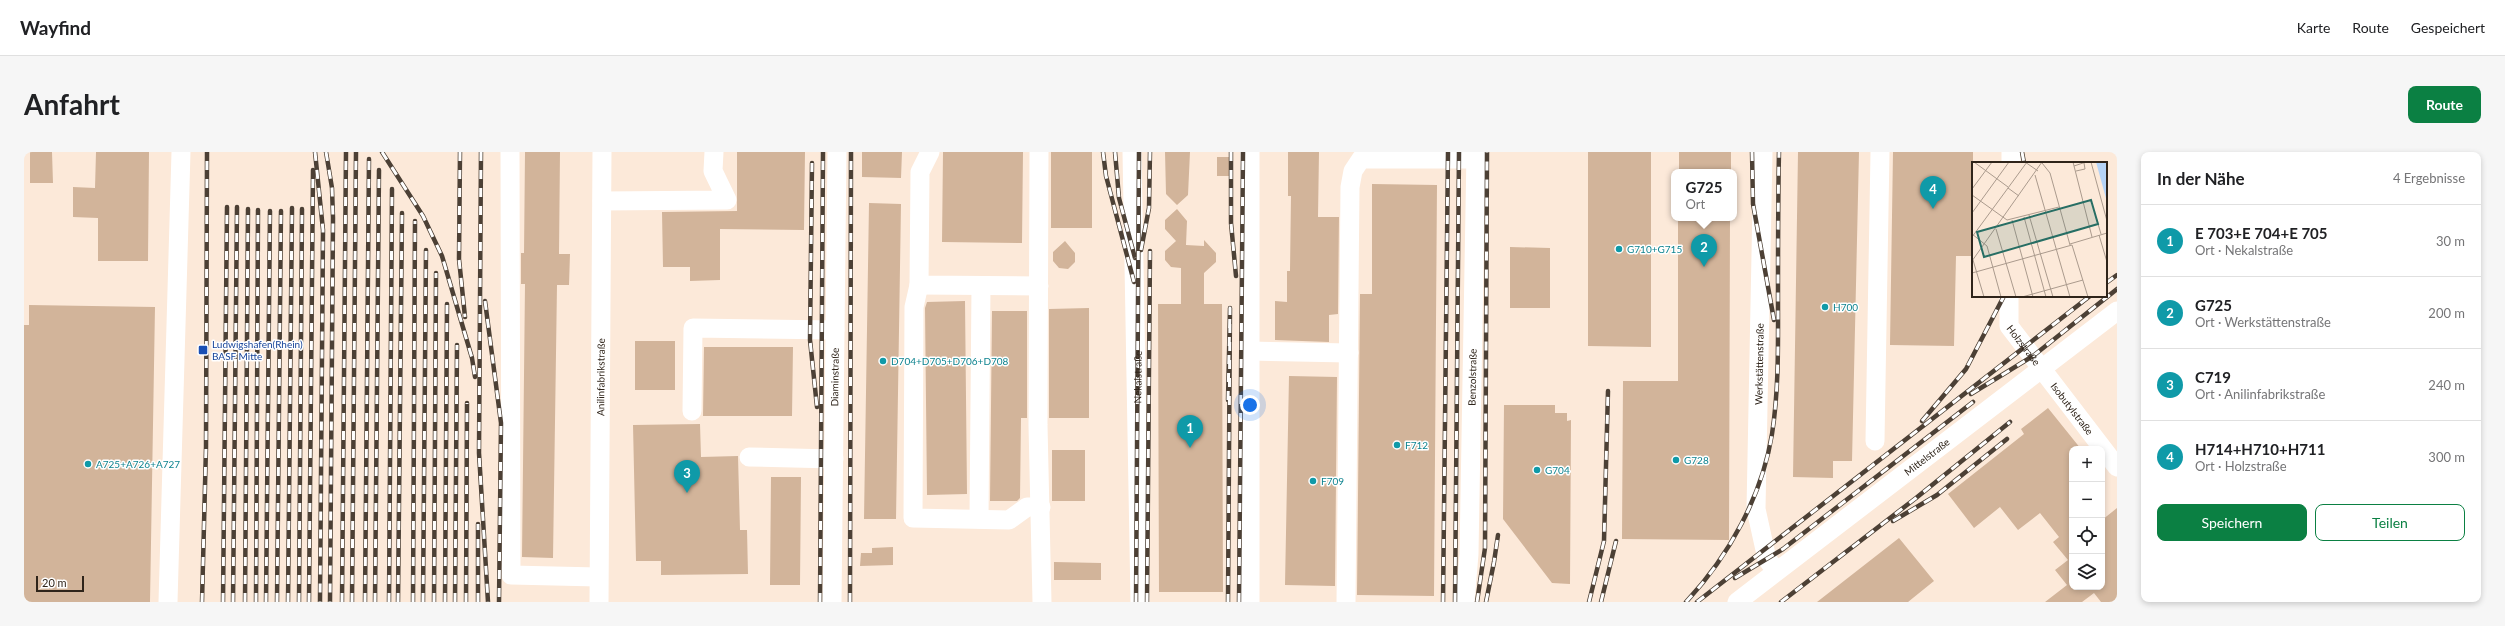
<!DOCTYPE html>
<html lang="de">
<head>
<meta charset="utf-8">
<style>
	:root { --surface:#fff; --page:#f6f6f6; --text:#202124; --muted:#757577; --line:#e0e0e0; --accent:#0b8043 }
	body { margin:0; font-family:Lato,sans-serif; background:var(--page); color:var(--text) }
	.controls { position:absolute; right:12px; bottom:12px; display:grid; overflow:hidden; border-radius:8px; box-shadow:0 2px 6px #0003 }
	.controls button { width:36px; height:36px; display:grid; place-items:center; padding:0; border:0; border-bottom:1px solid var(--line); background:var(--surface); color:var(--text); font:20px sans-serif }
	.scale { position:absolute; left:12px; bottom:10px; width:48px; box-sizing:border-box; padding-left:4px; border:2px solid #2f241a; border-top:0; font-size:11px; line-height:14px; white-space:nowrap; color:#2f241a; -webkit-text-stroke:3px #fff; paint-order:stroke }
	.you { position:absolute; left:1226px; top:253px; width:14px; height:14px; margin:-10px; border:3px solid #fff; border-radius:50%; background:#1a73e8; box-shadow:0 0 0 6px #1a73e833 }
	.badge { display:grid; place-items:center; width:26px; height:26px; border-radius:50%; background:var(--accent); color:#fff; font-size:13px; font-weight:700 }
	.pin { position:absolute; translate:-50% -33px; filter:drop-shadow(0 1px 2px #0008) }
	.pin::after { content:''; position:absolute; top:21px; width:14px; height:12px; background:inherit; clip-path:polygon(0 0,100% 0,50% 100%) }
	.popup { position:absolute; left:1647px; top:17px; width:66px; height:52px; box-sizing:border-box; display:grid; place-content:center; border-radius:8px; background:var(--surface); filter:drop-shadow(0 1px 3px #0005); font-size:13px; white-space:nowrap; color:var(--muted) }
	.popup b { font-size:15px; color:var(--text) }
	.popup::after { content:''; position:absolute; left:50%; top:100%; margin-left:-8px; border:8px solid transparent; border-top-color:var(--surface) }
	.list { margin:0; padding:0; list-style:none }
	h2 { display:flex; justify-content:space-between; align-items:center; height:52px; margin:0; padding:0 16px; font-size:17px }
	h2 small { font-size:13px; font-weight:400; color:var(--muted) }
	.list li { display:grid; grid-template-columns:26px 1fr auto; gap:12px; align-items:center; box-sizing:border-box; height:72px; padding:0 16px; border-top:1px solid var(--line) }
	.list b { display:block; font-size:15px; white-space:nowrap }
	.list p { margin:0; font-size:13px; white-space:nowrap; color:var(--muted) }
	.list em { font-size:13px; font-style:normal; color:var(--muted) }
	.actions { display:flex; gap:8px; padding:12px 16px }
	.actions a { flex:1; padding:9px 0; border:1px solid var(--accent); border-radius:8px; text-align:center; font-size:14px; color:var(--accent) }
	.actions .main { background:var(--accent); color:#fff }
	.icon { flex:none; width:22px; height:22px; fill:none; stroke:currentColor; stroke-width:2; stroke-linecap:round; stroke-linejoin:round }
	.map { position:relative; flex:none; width:2093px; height:450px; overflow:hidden; border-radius:8px }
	header { display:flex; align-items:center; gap:24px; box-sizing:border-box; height:56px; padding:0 20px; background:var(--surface); border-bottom:1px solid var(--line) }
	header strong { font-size:19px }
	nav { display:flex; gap:22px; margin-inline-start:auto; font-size:14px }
	.intro { display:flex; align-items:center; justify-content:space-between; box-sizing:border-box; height:96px; padding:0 24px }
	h1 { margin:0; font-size:28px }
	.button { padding:10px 18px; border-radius:8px; background:var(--accent); color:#fff; font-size:14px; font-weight:700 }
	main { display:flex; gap:24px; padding:0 24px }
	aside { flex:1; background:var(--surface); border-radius:8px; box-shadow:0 2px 6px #0003 }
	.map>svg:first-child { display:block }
	.building { fill:#d2b49a }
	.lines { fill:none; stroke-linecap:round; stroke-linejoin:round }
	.minor { stroke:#fff; stroke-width:19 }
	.rail-casing { stroke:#4c4035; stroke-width:4.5 }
	.rail { stroke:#fff; stroke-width:3; stroke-dasharray:9; stroke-linecap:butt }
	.culture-dot { fill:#0f9aa8; stroke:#fff; stroke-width:1.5 }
	.transit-dot { fill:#1a4fb4; stroke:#fff; stroke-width:1.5 }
	.labels { text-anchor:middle; stroke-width:3; stroke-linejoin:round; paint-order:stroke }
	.culture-label { font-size:10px; fill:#0d838f; stroke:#fff; text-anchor:start }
	.transit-label { font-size:10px; fill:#164399; stroke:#fff; text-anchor:start }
	.street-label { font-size:10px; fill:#2f241a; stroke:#fff }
	.inset-road { fill:none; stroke:#aa9a8d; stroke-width:1 }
	.view { fill:#276e64; fill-opacity:0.15; stroke:#276e64; stroke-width:2 }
	.inset-edge { fill:none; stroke:#2f241a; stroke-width:2 }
</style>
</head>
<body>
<header>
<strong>Wayfind</strong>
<nav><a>Karte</a><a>Route</a><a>Gespeichert</a></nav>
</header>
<div class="intro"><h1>Anfahrt</h1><a class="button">Route</a></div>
<main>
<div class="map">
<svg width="2093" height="450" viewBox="0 0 2093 450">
	<rect width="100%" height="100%" fill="#fce9d9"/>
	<!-- building -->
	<path class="building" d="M6,0H28L29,31H6Z
		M72,0H125L124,109H74V66L49,65V35L71,36Z
		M501,0H536L535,102H546L545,133H533L529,406L498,405L501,132H497V101H500Z
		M713,0H781L780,78L696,77V128L666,129V115H639L638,60L713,59Z
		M838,0H878L877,26L838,25Z
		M919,0H999L998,91L918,90Z
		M1027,0H1068V76H1027Z
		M1141,0H1166L1164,43L1153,53L1142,42Z
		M1264,0H1295L1294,65H1315L1314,162L1305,163V190L1251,188V149L1263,150V119H1266L1267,44H1264Z
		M1564,0H1627V195L1564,194Z
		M1655,0H1707V20H1655Z
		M1774,0H1835L1828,309H1809V326L1769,325Z
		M1869,0H1949V104H1932L1930,194L1866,193Z
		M1193,5H1209V24H1193Z
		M1348,32L1413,33L1410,444L1333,443L1336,142H1348Z
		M845,51L877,52L872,367H840Z
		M1153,57L1163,69L1162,93L1180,94V88L1192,101V110L1180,121V152H1198L1199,440H1135L1134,152H1157V116L1147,115L1141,108V99L1152,89L1141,77V68Z
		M1654,66H1706L1705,388L1598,387L1599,229H1654Z
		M1041,89L1051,101V110L1044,117L1035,116L1029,109V100Z
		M1486,95L1526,96V156H1486Z
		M941,149L943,342L903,343L901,156L903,150Z
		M5,153L131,155L126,450H0V173H5Z
		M1065,156V266H1025V157Z
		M968,159H1003V266H997L996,346L993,349H966Z
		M611,189H651V238H611Z
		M680,195H769L768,264H679Z
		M1265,224L1313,225L1311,434L1261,433Z
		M1480,253H1531V261H1543V269L1547,268L1546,432L1528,431L1479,367Z
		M2024,256L2057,297H2048V435H2078V368L2093,356V450H2077L2070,441L2058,450H2021L2043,433L2031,418L2044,408L2029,390L2035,385L2016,361L1994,378L1976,355L1950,376L1924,342L2000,282L1997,277Z
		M676,272L677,305L714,304L716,378H723L724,422L637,423V409H612L609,273Z
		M1028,298H1061V349H1028Z
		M747,325H777L776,433H746Z
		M1875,386L1910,429L1884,450H1793Z
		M869,395V413L836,414L837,401H848V396Z
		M1030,410L1077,411V428H1030Z"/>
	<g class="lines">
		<!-- minor -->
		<g class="minor">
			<path d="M486,0L487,423L574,425"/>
			<path d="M906,0L896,20L895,133L1015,134"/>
			<path d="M1015,0L1014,273L1018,450"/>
			<path d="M1108,0L1116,450"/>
			<path d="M1739,0L1732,357L1743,407L1752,419"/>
			<path d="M1987,11V0"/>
			<path d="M578,49L703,48L689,19L690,0"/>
			<path d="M895,133L890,155L889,366L985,368L1003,355H1017"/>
			<path id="s1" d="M1985,144V174L2093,315"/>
			<path d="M1226,199L1325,201"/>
			<path d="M668,259L669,176L811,178"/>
			<path d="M1851,289L1856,0"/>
			<path d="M725,305L810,307"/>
			<path d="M955,367L957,134"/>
			<path d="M144,450L157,0"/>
			<path id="s2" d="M575,450L578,0"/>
			<path id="s3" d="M808,450L813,0"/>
			<path d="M1226,450V0"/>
			<path d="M1322,450L1326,35L1329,19L1337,7H1452"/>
			<path id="s4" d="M1441,450L1445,402L1452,0"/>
			<path id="s5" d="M1713,450L2093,159"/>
		</g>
		<!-- rail casing -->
		<g class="rail-casing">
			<g id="rail">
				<path d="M291,0L299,78L296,450"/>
				<path d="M302,0L308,36L309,66L306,450"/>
				<path d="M358,0L399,64L418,104L448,206L451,225"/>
				<path d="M436,0L435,107L441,165"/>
				<path d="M457,0L455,301L464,450"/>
				<path d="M1079,0L1082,24L1110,130"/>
				<path d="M1091,0L1095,46L1111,106"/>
				<path d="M1207,0V71L1212,124"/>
				<path d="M1728,0L1729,52L1750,168"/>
				<path d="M1998,0L2000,11"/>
				<path d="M788,11L786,188L793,255"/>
				<path d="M1117,98L1125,56L1126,0"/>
				<path d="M2082,131L2093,123"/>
				<path d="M461,149L477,271L475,450"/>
				<path d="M1947,242L2009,204L2093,137"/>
				<path d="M1204,248L1206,156L1204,450"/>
				<path d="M1898,269L1942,217L1980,144"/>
				<path d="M1869,369L1913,343L1983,287"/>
				<path d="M1711,426L1759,397L1949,250"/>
				<path d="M178,450L182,295L183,0"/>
				<path d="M199,450L203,55"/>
				<path d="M209,450L213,55"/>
				<path d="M221,450L224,57"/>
				<path d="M232,450L234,58"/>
				<path d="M242,450L246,59"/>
				<path d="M253,450L257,59"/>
				<path d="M264,450L268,56"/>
				<path d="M275,450L278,57"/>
				<path d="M285,450L289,18"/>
				<path d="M318,450L322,0"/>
				<path d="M328,450L332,0"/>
				<path d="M341,450L345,7"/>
				<path d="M351,450L355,18"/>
				<path d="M365,450L368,37"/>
				<path d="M374,450L378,61"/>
				<path d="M389,450L391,69"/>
				<path d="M399,450L402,98"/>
				<path d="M410,450L412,121"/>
				<path d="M421,450L423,152"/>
				<path d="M431,450L433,193"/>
				<path d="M442,450L443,251"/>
				<path d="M454,450V372"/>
				<path d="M796,450L799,0"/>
				<path d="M826,450L827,0"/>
				<path id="s6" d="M1112,450L1115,0"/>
				<path d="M1123,450L1126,99"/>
				<path d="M1215,450L1219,0"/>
				<path d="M1419,450L1424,0"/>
				<path d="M1431,450L1435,0"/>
				<path d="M1453,450L1461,396L1463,0"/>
				<path d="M1462,450L1470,410L1474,383"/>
				<path d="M1565,450L1580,389L1584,239"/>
				<path d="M1577,450L1592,389"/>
				<path d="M1662,450C1705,404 1738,344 1748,282C1755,237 1754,191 1754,146C1754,97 1754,49 1755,0"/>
				<path d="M1673,450L2066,144"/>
				<path d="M1757,450L1892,346L1986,270"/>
			</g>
		</g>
		<!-- rail -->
		<use href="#rail" class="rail"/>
	</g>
	<!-- markers -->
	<g class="culture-dot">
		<circle cx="1595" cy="97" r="4"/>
		<circle cx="1801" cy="155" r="4"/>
		<circle cx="859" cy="209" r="4"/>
		<circle cx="1373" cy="293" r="4"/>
		<circle cx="1652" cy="308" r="4"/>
		<circle cx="64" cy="312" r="4"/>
		<circle cx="1513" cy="318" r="4"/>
		<circle cx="1289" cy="329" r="4"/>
	</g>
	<rect class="transit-dot" x="174" y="193" width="10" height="10" rx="2"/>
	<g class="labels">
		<!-- culture labels -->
		<g class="culture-label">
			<text x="1603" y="101">G710+G715</text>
			<text x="1809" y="159">H700</text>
			<text x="867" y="213">D704+D705+D706+D708</text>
			<text x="1381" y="297">F712</text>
			<text x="1660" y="312">G728</text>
			<text x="72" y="316">A725+A726+A727</text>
			<text x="1521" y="322">G704</text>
			<text x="1297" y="333">F709</text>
		</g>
		<!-- transit labels -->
		<g class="transit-label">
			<text x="188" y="196">Ludwigshafen(Rhein)<tspan x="188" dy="12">BASF Mitte</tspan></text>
		</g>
		<!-- street labels -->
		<g class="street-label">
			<text dy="4" stroke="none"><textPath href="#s1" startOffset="54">Holzstraße</textPath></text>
			<text transform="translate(1735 212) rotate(-89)" y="4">Werkstättenstraße</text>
			<text dy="4" stroke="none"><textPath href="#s2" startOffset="225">Anilinfabrikstraße</textPath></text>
			<text dy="4" stroke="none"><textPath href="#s3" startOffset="225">Diaminstraße</textPath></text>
			<text dy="4" stroke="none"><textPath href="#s6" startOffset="225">Nekalstraße</textPath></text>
			<text dy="4" stroke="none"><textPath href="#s4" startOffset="225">Benzolstraße</textPath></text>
			<text dy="4" stroke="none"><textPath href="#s1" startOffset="134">Isobutylstraße</textPath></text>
			<text dy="4" stroke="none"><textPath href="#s5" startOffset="239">Mittelstraße</textPath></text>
		</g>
	</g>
	<!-- overview -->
	<g transform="translate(1948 10)">
		<rect width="135" height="135" fill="#fce9d9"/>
		<path d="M124,0H135V40Z" fill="#b5d3f7"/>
		<path class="inset-road" d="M2,0L36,25M53,0L66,9M101,0L120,75M119,0L135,59M70,1L78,11L98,83M102,4L114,0M104,9L113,7L112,1M63,13L98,135M0,27L20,0M0,33L35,58L87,45M47,34L36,26L55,0M0,51L37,0M57,53L81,135M52,55L74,135M124,55L129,72M40,58L61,135M24,67L44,135M0,72L15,84L29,135M127,73L135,100M0,75L36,26M98,82L135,71M100,83L116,135M1,98L12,135M0,99L70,0M0,111L100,83M50,135L111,118"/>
		<path class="view" d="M119,38L126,62L12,95L5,70Z"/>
		<rect width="135" height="135" class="inset-edge"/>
	</g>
</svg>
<div class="controls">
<button>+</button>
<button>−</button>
<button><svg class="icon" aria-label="locate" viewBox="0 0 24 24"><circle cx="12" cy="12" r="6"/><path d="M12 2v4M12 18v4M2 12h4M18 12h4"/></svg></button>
<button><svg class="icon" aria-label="layers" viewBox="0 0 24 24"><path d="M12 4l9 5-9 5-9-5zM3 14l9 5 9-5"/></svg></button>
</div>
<div class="scale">20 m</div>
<div class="you"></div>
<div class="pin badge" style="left:1166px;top:296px;background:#0f9aa8">1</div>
<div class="pin badge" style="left:1680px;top:115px;background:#0f9aa8">2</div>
<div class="popup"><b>G725</b>Ort</div>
<div class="pin badge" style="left:663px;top:341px;background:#0f9aa8">3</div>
<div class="pin badge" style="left:1909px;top:57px;background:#0f9aa8">4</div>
</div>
<aside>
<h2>In der Nähe<small>4 Ergebnisse</small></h2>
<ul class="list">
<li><span class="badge" style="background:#0f9aa8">1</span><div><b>E 703+E 704+E 705</b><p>Ort · Nekalstraße</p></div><em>30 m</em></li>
<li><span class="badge" style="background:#0f9aa8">2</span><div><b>G725</b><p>Ort · Werkstättenstraße</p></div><em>200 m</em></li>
<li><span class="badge" style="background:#0f9aa8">3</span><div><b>C719</b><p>Ort · Anilinfabrikstraße</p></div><em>240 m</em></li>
<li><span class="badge" style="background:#0f9aa8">4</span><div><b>H714+H710+H711</b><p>Ort · Holzstraße</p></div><em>300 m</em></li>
</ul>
<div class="actions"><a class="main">Speichern</a><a>Teilen</a></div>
</aside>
</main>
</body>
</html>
